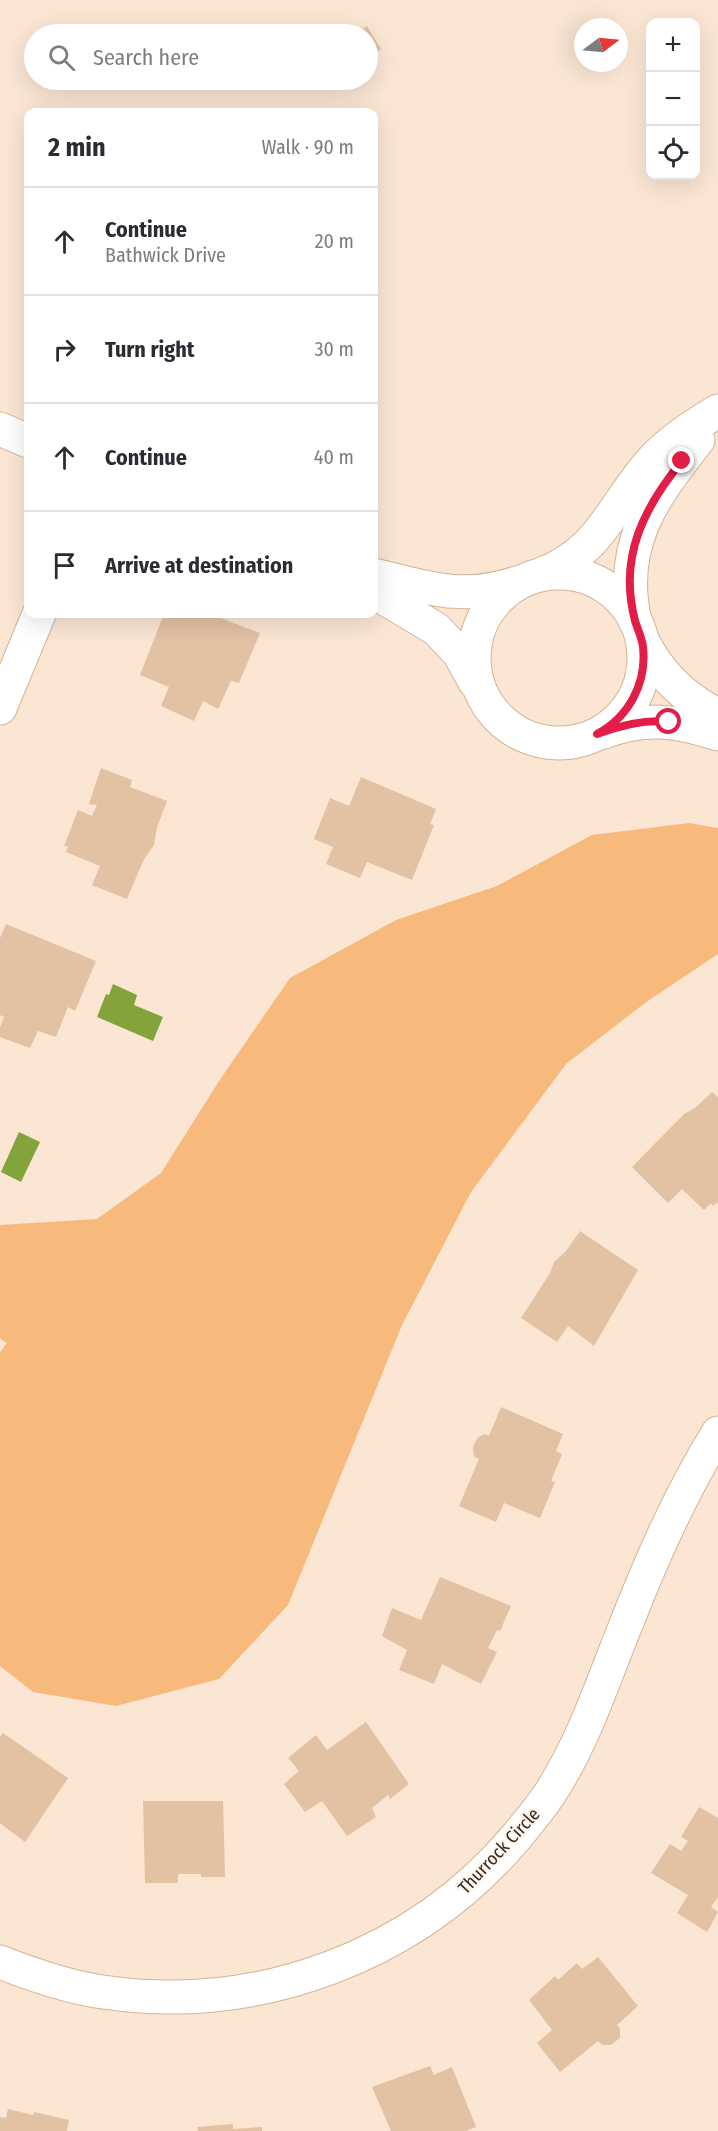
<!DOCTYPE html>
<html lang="en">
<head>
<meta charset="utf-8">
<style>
	:root { --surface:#fff; --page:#f7f7f7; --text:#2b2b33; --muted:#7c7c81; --line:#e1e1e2 }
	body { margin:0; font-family:"Fira Sans Condensed",sans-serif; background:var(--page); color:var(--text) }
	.controls { position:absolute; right:18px; top:18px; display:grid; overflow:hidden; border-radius:12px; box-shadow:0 6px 24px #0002 }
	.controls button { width:54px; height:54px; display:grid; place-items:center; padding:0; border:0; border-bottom:2px solid var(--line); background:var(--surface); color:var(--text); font:30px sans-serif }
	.compass { position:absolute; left:574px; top:18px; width:54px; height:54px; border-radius:50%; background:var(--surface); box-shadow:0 6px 24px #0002; rotate:74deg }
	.stop { position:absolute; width:18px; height:18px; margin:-14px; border:4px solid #e11d48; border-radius:50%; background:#fff }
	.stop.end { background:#e11d48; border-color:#fff; box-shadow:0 2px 6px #0008 }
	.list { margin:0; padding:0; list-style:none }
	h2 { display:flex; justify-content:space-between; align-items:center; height:78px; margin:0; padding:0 24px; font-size:26px }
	h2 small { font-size:20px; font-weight:400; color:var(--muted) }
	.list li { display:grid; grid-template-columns:39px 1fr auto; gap:18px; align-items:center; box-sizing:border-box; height:108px; padding:0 24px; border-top:2px solid var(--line) }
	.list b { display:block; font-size:22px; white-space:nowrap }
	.list p { margin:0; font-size:20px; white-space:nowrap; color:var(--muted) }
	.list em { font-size:20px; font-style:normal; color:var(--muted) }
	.icon { flex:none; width:33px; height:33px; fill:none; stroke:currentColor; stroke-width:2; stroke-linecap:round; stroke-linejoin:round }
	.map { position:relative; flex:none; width:718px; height:2131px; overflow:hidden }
	.search { position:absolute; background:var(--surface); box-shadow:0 6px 24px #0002; left:24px; top:24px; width:354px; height:66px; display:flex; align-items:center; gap:15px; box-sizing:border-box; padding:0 21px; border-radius:33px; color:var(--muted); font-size:22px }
	.panel { position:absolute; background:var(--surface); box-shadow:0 6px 24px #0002; left:24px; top:108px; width:354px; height:510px; border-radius:12px }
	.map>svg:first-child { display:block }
	.green { fill:#f8b97c }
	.water { fill:#83a33b }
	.building { fill:#e3c1a3 }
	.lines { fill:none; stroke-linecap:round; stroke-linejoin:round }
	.street-casing { stroke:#d4b395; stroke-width:35 }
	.street { stroke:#fff; stroke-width:33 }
	.route { stroke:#e11d48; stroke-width:8 }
	.labels { text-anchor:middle; stroke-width:5; stroke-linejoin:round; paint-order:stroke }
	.street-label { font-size:18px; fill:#372a1e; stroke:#fdf6ef }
</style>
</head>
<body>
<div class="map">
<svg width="718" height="2131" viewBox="0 0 718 2131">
	<rect width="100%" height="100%" fill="#fae6d3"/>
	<!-- green -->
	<path class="green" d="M689,823L718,828V954L645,1003L566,1064L471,1192L402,1325L288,1605L219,1679L116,1706L33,1692L0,1666V1352L7,1343L0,1338V1225L97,1219L161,1173L221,1078L290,978L396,920L497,886L592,835Z"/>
	<!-- water -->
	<path class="water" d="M113,984L137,995L134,1005L163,1017L153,1041L97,1017L106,994L109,995Z
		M19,1132L40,1142L21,1182L1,1172Z"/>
	<!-- building -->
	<path class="building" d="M367,26L381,49L368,59V34H355Z
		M164,614H210L260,633L239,683L231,681L218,709L203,701L194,721L161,706L169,687L140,675Z
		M101,768L132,780L130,787L167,801L157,827L154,845L144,859L127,899L92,885L100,866L66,852L68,846H64L78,810L92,816L97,805L89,804Z
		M361,777L436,809L430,824L434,825L412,880L367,862L360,878L326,864L333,847L314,839L330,798L349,806Z
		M6,924L96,961L75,1011L68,1007L56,1037L38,1031L30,1048L0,1037V1027L4,1017L0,1015V938Z
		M712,1092L718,1097V1202L713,1206L711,1203L704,1210L682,1189L668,1203L632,1167L684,1114L695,1108Z
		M580,1231L638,1270L594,1346L568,1326L557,1342L521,1318L550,1273L554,1262L566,1251Z
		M501,1407L563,1434L556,1451L562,1454L551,1481L555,1482L540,1518L504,1503L496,1522L459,1506L479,1459L474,1457L473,1447L478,1437L485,1434L489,1436Z
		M440,1577L511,1606L500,1631L497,1630L488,1648L497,1652L481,1684L442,1664L434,1684L399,1670L407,1650L382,1636L392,1608L421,1620Z
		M366,1722L409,1784L390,1799L388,1795L372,1808L376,1817L347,1836L322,1801L305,1812L284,1784L299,1771L288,1758L316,1735L327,1750Z
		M3,1733L68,1778L25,1842L0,1823V1737Z
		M143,1801H223L225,1877H201V1874H178V1883H145Z
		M699,1807L718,1818V1897L711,1907L718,1912L707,1932L677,1913L688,1895L651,1873L670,1844L681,1851L688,1841L681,1837Z
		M598,1957L638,2006L617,2025L620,2029V2038L611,2045H602L598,2041L560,2072L537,2043L552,2030L529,2000L555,1976L558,1980L577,1963L582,1969Z
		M430,2066L434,2075L452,2067L476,2127L466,2131H391L372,2087Z
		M8,2109L33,2115L34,2112L69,2120L67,2131H0V2117L6,2118Z
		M233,2124V2129L262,2127V2131H198L197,2127Z"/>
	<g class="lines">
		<!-- street casing -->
		<g class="street-casing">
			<path id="street" d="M0,429L28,441
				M474 658a85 85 0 1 1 170 0a85 85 0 1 1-170 0Z
				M542,574C600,552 612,507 649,464C668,442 693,426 718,411
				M374,575C428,588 462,601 517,583
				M374,592L436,629L459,653L475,682
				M635,621C617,544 654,496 698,440
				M642,639C657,672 685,699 718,715
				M0,708L39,614
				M604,732C646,716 676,721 718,734
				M0,1962C33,1975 68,1987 103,1992C259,2015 416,1956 517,1836C530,1820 544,1804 554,1787C584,1739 602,1684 623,1632C650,1563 679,1496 718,1433"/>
		</g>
		<!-- street -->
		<use href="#street" class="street"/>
	</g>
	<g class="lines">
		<!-- route -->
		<path class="route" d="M669,722C644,719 620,726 597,734C629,717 647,683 643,647C642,638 638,630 635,621C630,601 628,578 632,557C638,521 659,489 682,461"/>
	</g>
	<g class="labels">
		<!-- street labels -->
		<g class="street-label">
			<text transform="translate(499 1851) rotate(-47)" y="6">Thurrock Circle</text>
		</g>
	</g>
</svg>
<div class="controls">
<button>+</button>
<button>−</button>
<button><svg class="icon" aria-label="locate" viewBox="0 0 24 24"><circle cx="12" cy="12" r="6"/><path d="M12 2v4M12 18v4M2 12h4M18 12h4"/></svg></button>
</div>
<svg class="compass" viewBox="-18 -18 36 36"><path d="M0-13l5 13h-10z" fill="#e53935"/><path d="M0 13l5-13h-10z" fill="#7c7c81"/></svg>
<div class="stop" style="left:669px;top:722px"></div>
<div class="stop end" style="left:682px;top:461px"></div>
<div class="search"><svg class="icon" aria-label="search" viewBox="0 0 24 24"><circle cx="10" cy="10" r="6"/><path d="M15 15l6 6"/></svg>Search here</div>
<section class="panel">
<h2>2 min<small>Walk · 90 m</small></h2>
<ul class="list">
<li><svg class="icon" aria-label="ahead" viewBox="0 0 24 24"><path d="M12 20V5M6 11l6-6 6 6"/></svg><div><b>Continue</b><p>Bathwick Drive</p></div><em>20 m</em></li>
<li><svg class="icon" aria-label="right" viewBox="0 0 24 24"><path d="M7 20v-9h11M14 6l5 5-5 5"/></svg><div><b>Turn right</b></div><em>30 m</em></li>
<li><svg class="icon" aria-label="ahead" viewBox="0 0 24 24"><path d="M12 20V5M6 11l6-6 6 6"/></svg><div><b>Continue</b></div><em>40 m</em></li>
<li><svg class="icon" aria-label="arrive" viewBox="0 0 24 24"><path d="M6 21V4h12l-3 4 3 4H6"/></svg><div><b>Arrive at destination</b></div></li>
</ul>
</section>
</div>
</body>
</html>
